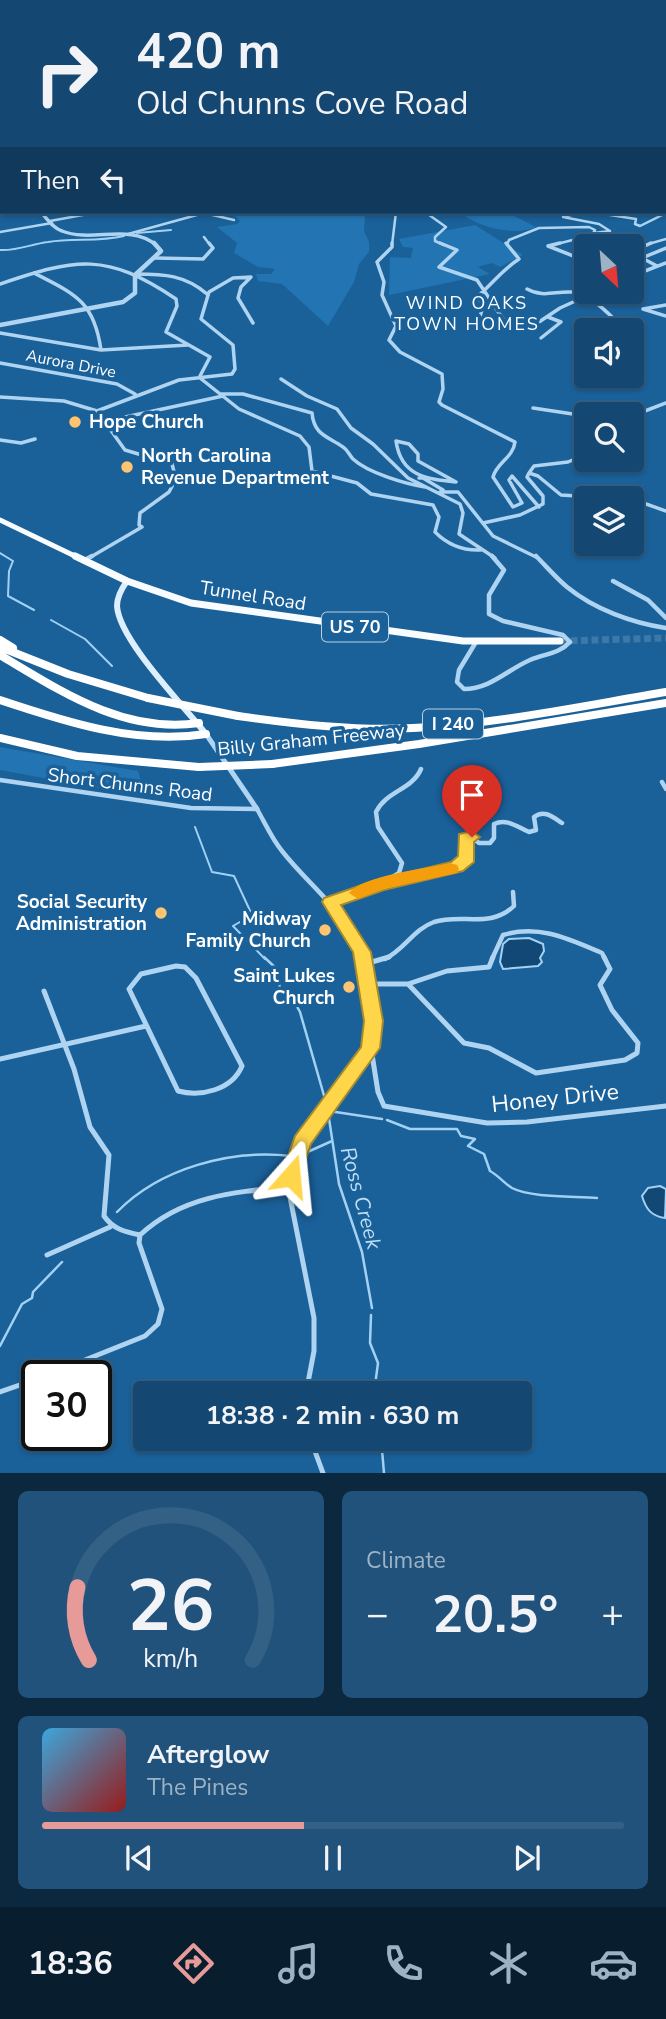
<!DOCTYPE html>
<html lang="en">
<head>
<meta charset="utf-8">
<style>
	body { margin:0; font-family:"Nunito Sans",sans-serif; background:#21527b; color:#f1f3f6; height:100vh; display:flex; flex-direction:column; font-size:26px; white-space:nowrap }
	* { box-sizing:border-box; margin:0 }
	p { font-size:23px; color:#9db2c4 }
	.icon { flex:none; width:38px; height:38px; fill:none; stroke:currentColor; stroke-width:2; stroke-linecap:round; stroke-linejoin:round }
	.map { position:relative; height:1473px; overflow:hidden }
	.details { display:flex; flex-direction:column; gap:18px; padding:18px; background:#0b283f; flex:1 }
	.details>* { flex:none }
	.top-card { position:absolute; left:0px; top:0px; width:667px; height:214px; box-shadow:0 2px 5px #0004,0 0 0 2px #336085; background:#144873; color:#f1f3f6; overflow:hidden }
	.needle { width:46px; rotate:154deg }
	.buttons { position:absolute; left:574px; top:234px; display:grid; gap:14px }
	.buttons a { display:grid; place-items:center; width:70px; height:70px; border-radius:7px; background:#144873; box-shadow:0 2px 5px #0004,0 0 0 2px #336085; font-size:35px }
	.speed { position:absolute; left:21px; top:1360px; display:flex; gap:14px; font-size:35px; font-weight:700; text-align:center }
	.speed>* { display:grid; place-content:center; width:91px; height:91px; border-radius:50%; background:#144873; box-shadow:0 2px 5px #0004,0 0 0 2px #336085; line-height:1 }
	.speed .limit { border:4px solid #111; border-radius:10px; background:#fff; color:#111 }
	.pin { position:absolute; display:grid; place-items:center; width:60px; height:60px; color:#fff; margin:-72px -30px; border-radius:50% 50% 50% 0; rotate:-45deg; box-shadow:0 0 7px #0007 }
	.pin .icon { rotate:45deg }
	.me { position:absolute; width:77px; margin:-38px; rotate:18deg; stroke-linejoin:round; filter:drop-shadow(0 0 5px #0008) }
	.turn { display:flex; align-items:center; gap:24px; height:147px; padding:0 21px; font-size:32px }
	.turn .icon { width:91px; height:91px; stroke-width:2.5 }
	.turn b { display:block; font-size:49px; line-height:60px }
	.then { display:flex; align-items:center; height:66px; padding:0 21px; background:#0003; gap:14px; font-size:26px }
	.big { font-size:52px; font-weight:700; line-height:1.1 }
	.details .tile { flex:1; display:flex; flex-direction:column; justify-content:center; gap:10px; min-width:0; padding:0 24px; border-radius:10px; background:#21527b }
	.details .dial { align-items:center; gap:0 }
	.dial svg { height:182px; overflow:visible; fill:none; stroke:#336085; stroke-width:7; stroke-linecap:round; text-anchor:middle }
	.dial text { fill:#f1f3f6; stroke:none }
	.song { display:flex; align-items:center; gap:21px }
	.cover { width:84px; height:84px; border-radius:10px; background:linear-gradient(135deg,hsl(200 70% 55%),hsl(0 70% 35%)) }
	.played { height:7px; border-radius:4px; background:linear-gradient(90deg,#e69b98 45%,#336085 45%) }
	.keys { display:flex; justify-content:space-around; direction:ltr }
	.heat { display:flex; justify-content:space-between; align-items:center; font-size:38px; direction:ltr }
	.details .tiles { flex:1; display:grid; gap:18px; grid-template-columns:1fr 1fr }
	.tile:last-child { grid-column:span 2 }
	.trip { position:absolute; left:133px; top:1381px; width:399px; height:70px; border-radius:7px; background:#144873; box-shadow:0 2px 5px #0004,0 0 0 2px #336085; font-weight:700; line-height:70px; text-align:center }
	.tab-bar { display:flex; height:112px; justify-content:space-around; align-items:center; background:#081d2e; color:#9db2c4 }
	.tab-bar .icon { width:49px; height:49px }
	.tab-bar .on { color:#e69b98 }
	.tab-bar b { font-size:32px; color:#f1f3f6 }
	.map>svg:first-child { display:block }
	.green { fill:#2374b2 }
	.water { fill:#114876; stroke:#a2d1f3; stroke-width:2 }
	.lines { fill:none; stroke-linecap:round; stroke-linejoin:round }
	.stream-far1 { stroke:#a2d1f3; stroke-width:2 }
	.stream { stroke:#a2d1f3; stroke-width:2.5 }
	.primary-tunnel { stroke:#3c78a8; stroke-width:7; stroke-dasharray:7 3.5; stroke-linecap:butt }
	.minor-far3 { stroke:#afd4f1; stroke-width:2.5 }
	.minor-far2 { stroke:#afd4f1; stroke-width:3.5 }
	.minor-far1 { stroke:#afd4f1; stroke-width:4.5 }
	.minor { stroke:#afd4f1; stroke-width:5 }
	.tertiary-far2 { stroke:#afd4f1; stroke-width:3.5 }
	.tertiary-far1 { stroke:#afd4f1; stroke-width:4.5 }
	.tertiary { stroke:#afd4f1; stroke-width:5 }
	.secondary-far1 { stroke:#ddeefc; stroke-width:3.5 }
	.secondary { stroke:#ddeefc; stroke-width:6 }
	.primary-far2 { stroke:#f9fcff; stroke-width:4.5 }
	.primary-far1 { stroke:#f9fcff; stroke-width:5 }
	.primary { stroke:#f9fcff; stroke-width:7 }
	.motorway { stroke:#fff; stroke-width:8 }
	.motorway-bridge { stroke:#fff; stroke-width:8 }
	.route { fill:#ffd54a; stroke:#a68a30; stroke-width:2 }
	.slow { fill:#f59e0b }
	.poi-dot { fill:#ffc46f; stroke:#1a6099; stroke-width:2.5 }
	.labels { text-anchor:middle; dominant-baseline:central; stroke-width:7; stroke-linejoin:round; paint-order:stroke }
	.far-street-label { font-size:16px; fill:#fff; stroke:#1a6099 }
	.far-neighbourhood-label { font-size:18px; letter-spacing:2px; fill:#fff; stroke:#1a6099 }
	.shield { fill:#1a6099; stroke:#bacfe0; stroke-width:2 }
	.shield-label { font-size:18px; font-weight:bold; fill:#fff }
	.poi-label { font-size:19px; font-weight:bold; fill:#fff; stroke:#1a6099; text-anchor:end }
	.street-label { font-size:19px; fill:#fff; stroke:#1a6099 }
	.water-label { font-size:21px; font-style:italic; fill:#bcdef7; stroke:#1a6099 }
	.near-street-label { font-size:23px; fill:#fff; stroke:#1a6099 }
</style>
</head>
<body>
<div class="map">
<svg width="666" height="1473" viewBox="0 0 666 1473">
	<rect width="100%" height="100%" fill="#1a6099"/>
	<!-- green -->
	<path class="green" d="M241,212H362L365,215L364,231L369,242V252L359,264L354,282L328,326L282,284L258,281L256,274H271L275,269L258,267L234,253L237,243L217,227L237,224L240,221L234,215Z
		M460,212H557L512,215L536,227C515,237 476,227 460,212Z
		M475,225L523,255L500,267L492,263L478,267L490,274L389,295L390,257L411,258L413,248L403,247L399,239Z
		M0,747L138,771L144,791L119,792L0,770Z"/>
	<!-- water -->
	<path class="water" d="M529,938L543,944L544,951L540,958L542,962L538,966L503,969L500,962L503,944L509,939Z
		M660,1186L666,1189L665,1218C651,1216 646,1209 642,1196L648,1188Z"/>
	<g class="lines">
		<!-- stream-far1 -->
		<path class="stream-far1" d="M192,0L194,2
			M137,233L171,230
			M0,250C18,251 31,244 48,242C74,238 98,242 124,236
			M0,553L13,561L9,571L8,596L34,610
			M51,620L85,639L112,666
			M195,827L212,872L234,876L252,915L233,926L265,959"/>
		<!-- stream -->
		<path class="stream" d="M264,957L278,970L280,991L295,1003L300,1012L327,1106
			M329,1111L382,1119
			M328,1112L339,1184L362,1252L372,1308
			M387,1120L410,1129H457L461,1136L475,1139L468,1146L484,1154L490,1171C499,1176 505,1184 512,1188C531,1198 575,1196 597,1198
			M303,1154L332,1141
			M117,1212C160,1168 231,1149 291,1156
			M371,1315L370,1343L378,1363L374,1393
			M0,1346L22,1304L32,1298L33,1292L62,1262
			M381,1438L384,1473"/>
		<!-- primary-tunnel -->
		<path class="primary-tunnel" d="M560,641L666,638"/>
		<!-- minor-far3 -->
		<path class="minor-far3" d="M40,0L42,2
			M67,0L75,2
			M186,0L189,2
			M230,0L233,2
			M31,2L36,0
			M425,212L446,227L435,237V241L444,245
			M582,212L563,217L599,224L610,231L594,233
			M591,212L636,219L635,224L640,226L666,213
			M50,221L99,212
			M0,232L52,223
			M128,234L204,213L234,220
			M204,237L210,245
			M392,245L396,212
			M507,245L509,240L539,228L589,227L595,230L592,235L553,245
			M645,245L666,239"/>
		<!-- minor-far2 -->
		<path class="minor-far2" d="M392,243V247L377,262L384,282L382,295L396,326L389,340L400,352L442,374L443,389L439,402L442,405L515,442C513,458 497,462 493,477L513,507L522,503L509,480L512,476L539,507
			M440,243L457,250L439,267L477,280L507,325L533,326L560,308L595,292
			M560,243L548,246L586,261
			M632,252L651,243
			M155,258L203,259L213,248L209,243
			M657,266L642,258L666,248
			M34,273C75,294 94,301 101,350
			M136,274C164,274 185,275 207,294
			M632,276L666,263
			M0,284C77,258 106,252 176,299L177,306L166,332L210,357L200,376
			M527,289C543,298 555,291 571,292C587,293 603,308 614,319L613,331
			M666,305L643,309L666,316
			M479,320L483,306L478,296C493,283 502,270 519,259L506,243
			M0,333L101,350L188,345
			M541,338L561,322L548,317
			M0,363L117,384L135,394
			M614,376L618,380
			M200,378L239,409L300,436L309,447L312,471L357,483L371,494L433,505L439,517L435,532C448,545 463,551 481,550
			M281,379L307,396L337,409L351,428L373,444L408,478L460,504L463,513L459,534L495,558
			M220,394H243L312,413C314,435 327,436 343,447C348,450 349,455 353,459C368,473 406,484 425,487
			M0,397L64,401L97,411L179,380L232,374L235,369L233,345L201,319L209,292L233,278L251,277L241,287L238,298L253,323
			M533,408L586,416
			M632,416L666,403
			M102,422L223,396
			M0,440L21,443L35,439
			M396,441L409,444L418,454V461L456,482C426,479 401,476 396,441Z
			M529,473L538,476L561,495L627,499
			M529,473L534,466L568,462L586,454
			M419,478H423
			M423,478L443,490
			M440,492H458L493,536L538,558
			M632,499L666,511
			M483,523L520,515L543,504V496L527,477L529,473
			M89,558L142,527L139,525L140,513L169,492L176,479L172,464L125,450L97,411"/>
		<!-- minor-far1 -->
		<path class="minor-far1" d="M536,556C546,566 555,577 567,587C594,609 632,623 666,628
			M83,561L92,556
			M613,581L648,600L666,618
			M476,642L459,670L457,682L464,689C490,689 507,670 530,660C544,654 559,654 570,642L563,635L503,621L489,614V595L504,570L492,556
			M0,780L191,808L257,809C265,823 272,839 282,851C311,888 349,913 363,959
			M662,782L666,789
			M383,883L399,873L402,863L378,827L376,812C386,791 412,790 421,769
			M331,902L380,885L457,867L465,862V838L470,836L479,843H490L494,838V824C507,818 517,827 529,832L536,830L534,817C544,809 553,817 562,823
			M385,959C404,950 414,929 434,922C462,913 490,929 514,906L513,892
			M492,959L503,935C539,924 569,939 602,953L605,959"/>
		<!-- minor -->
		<path class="minor" d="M493,957L489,967L447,971L408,984L464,1043L489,1048L536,1073L625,1060L637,1053L638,1043L612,1010L600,985L610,969L604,957
			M365,964L389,957
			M176,966L185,967L196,978L242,1066C232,1090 201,1097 178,1091L129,989L141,974Z
			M367,984H408
			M44,991L74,1069L90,1127L109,1155L104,1216C113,1229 125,1232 140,1235
			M371,1048L378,1092L384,1106L487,1123L527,1122L666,1106
			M0,1059L146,1026
			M47,1255L110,1227
			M45,1376L145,1336L158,1324L162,1309L139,1243L140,1235C182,1196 233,1192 288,1187
			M0,1392L37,1379
			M306,1393L314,1351V1318L288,1187L302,1142L371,1048L374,1021L363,957
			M310,1438L323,1473"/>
		<!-- tertiary-far2 -->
		<path class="tertiary-far2" d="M542,0L546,2
			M125,2L136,0
			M584,2L588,0
			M0,154L2,150
			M0,164L2,169
			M41,212C47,219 53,228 62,231C92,243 130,223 156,245"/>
		<!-- tertiary-far1 -->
		<path class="tertiary-far1" d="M0,325L123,302L135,293V275L161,251L154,243"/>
		<!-- tertiary -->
		<path class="tertiary" d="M206,734L257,809"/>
		<!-- secondary-far1 -->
		<path class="secondary-far1" d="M386,0L392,2"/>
		<!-- secondary -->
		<path class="secondary" d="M127,581C122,588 117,596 117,606C119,640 184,706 206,734"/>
		<!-- primary-far2 -->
		<path class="primary-far2" d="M604,0L622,2"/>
		<!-- primary-far1 -->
		<path class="primary-far1" d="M0,520L79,558"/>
		<!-- primary -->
		<path class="primary" d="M75,556L127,581L191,603L463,641H560"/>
		<!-- motorway -->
		<path class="motorway" d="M0,640L13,648
			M0,647L68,674L148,698
			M0,655C62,692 124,734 199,723
			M0,700C66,722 136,745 206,734
			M238,716C296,724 355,731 413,728C498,724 582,706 666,692
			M0,738L77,756L199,767
			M272,764L419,744L666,703"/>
		<!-- motorway-bridge -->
		<path class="motorway-bridge" d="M148,698L238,716
			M199,767L272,764"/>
	</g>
	<!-- route -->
	<path class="route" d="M472,831L480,837L474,842V862L463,871L384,890L341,905L371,952L383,1021L380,1048L311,1144L298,1182H284L281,1176L295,1136L361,1047L364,1021L353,952L322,902L324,898L373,881L451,862L458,856L459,834Z"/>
	<!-- slow -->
	<path class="slow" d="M450,863L457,865L459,869L457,873L384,889L358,899L349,893C362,876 428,868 450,863Z"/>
	<!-- markers -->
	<g class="poi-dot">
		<circle cx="75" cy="422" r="7"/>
		<circle cx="127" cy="467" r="7"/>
		<circle cx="161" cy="913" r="7"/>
		<circle cx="325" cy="930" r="7"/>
		<circle cx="349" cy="987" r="7"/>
	</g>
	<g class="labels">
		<!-- far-street labels -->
		<g class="far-street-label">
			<text transform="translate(71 364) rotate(11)">Aurora Drive</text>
		</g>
		<!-- far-neighbourhood labels -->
		<g class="far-neighbourhood-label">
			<text x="467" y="303">WIND OAKS<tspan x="467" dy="21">TOWN HOMES</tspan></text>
		</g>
		<!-- shield labels -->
		<g class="shield">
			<rect x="322" y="612.5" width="66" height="29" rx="5"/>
			<rect x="423" y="709.5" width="60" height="29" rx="5"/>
		</g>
		<g class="shield-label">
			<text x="355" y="627">US 70</text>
			<text x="453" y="724">I 240</text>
		</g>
		<!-- poi labels -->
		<g class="poi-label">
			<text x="89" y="422" text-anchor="start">Hope Church</text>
			<text x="141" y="456" text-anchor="start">North Carolina<tspan x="141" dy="22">Revenue Department</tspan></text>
			<text x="147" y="902">Social Security<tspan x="147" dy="22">Administration</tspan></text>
			<text x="311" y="919">Midway<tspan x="311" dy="22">Family Church</tspan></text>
			<text x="335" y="976">Saint Lukes<tspan x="335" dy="22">Church</tspan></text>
		</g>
		<!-- street labels -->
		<g class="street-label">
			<text transform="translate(253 596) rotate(9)">Tunnel Road</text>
			<text transform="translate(311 740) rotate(-6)">Billy Graham Freeway</text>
			<text transform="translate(130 785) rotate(7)">Short Chunns Road</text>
		</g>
		<!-- water labels -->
		<g class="water-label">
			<text transform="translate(361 1198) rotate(75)">Ross Creek</text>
		</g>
		<!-- near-street labels -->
		<g class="near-street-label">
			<text transform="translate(555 1098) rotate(-6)">Honey Drive</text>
		</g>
	</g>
</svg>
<div class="buttons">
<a><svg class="needle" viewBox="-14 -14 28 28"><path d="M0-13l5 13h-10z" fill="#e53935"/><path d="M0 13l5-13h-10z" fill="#9db2c4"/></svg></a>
<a><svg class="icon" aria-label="sound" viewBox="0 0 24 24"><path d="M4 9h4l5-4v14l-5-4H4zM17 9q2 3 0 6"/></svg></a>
<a><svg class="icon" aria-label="search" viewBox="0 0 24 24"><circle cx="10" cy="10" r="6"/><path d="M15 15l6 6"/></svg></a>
<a><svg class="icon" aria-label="layers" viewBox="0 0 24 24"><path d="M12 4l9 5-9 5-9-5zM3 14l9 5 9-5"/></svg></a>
</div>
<div class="speed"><div class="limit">30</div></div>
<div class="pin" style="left:472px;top:837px;background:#d93025"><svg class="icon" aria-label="arrive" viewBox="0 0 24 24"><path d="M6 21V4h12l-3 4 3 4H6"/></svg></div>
<svg class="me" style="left:291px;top:1176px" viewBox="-20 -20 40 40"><path d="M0-17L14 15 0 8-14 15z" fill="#ffd54a" stroke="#fff" stroke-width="4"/></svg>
<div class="trip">18:38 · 2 min · 630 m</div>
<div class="top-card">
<div class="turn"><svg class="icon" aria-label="right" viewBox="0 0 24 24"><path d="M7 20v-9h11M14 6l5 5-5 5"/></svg><div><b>420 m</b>Old Chunns Cove Road</div></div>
<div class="then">Then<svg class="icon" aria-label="left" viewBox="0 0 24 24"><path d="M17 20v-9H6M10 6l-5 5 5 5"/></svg></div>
</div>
</div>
<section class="details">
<div class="tiles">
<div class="tile dial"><svg viewBox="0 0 100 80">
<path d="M14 69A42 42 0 1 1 86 69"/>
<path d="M14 69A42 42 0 0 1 9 37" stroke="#e69b98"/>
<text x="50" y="56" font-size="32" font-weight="700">26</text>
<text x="50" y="72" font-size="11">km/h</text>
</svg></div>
<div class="tile"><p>Climate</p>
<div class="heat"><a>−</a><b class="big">20.5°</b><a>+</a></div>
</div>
<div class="tile">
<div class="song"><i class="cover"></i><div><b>Afterglow</b><p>The Pines</p></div></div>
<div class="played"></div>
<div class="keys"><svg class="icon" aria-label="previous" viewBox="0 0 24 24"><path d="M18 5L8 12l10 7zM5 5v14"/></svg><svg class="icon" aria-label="pause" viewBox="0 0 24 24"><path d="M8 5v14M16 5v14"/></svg><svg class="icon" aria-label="next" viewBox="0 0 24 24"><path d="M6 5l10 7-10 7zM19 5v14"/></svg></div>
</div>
</div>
</section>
<nav class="tab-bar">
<b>18:36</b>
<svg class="icon on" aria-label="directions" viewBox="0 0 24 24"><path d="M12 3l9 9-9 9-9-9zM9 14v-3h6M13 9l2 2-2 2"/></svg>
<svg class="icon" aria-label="music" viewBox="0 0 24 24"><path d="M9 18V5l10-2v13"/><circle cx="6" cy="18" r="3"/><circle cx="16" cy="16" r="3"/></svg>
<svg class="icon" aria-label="phone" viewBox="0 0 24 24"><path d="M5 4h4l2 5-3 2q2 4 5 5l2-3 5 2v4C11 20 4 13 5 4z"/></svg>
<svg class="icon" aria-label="climate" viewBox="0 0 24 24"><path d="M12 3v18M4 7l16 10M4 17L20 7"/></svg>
<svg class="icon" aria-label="car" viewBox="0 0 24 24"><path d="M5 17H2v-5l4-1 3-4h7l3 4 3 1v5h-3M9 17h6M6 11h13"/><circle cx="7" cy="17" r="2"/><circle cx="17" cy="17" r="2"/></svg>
</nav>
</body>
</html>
